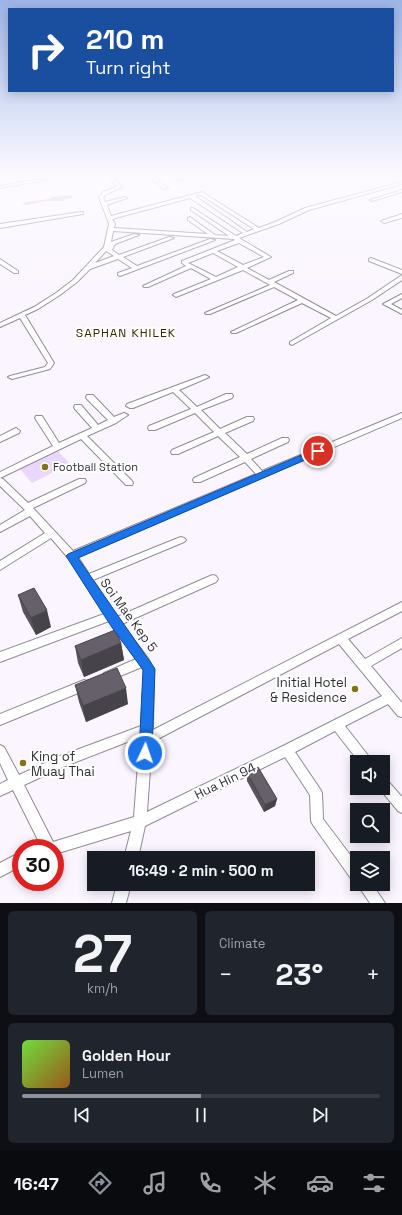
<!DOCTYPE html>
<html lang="en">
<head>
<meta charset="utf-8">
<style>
	body { margin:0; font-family:"Space Grotesk",sans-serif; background:#20242c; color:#f1f3f6; height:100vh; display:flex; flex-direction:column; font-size:15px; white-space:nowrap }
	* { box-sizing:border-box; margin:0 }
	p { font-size:13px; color:#9ea1a6 }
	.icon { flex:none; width:22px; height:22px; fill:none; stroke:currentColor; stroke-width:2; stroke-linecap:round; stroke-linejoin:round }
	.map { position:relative; height:903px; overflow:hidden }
	.side { display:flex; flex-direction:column; gap:8px; padding:8px; background:#0d0f14; flex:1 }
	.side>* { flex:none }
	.hud { position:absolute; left:8px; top:8px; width:386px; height:84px; border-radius:0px; box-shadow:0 2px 10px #0003; background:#1a4fa0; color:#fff; overflow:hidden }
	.buttons { position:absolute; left:350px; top:755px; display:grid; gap:8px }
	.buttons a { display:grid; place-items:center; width:40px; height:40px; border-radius:0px; background:#171b24; box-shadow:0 2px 10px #0003; font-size:20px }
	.speed { position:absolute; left:12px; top:839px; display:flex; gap:8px; font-size:20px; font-weight:700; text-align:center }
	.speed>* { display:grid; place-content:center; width:52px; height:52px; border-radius:50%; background:#171b24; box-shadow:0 2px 10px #0003; line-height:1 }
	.speed .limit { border:6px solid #d22; background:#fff; color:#111 }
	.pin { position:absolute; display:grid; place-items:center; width:34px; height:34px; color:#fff; margin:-17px; border:2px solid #fff; border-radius:50%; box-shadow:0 1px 4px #0007 }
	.me { position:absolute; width:44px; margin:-22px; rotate:3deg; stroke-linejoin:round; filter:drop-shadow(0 0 3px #0008) }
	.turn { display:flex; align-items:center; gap:14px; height:84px; padding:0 12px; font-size:18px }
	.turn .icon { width:52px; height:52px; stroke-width:2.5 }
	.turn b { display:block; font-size:28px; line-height:34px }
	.big { font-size:30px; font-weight:600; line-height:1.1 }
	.side .card { flex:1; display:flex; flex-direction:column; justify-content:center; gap:6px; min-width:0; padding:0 14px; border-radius:6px; background:#20242c }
	.side .dial { align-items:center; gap:0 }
	.dial b { font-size:52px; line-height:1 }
	.song { display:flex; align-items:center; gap:12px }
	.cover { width:48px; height:48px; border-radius:6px; background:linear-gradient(135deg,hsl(100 70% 55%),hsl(30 70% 35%)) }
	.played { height:4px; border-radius:2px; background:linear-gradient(90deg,#8c9099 50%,#363941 50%) }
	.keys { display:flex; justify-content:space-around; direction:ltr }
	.heat { display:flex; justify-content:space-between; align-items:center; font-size:22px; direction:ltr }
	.side .tiles { flex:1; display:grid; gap:8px; grid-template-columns:1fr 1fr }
	.card:last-child { grid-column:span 2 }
	.trip { position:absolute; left:87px; top:851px; width:228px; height:40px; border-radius:0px; background:#171b24; box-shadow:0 2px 10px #0003; font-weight:600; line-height:40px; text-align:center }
	.tabs { display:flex; height:64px; justify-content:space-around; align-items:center; background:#090b0e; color:#9ea1a6 }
	.tabs .icon { width:28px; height:28px }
	.tabs .selected { color:#8c9099 }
	.tabs b { font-size:18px; color:#f1f3f6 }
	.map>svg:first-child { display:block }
	.green { fill:#ead7fc }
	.water { fill:#cdb5e2 }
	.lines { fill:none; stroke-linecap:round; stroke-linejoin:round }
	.minor-casing { stroke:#918b97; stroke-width:2 }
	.minor { fill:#fff; fill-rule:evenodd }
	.wall { fill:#58535c }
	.shaded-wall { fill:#47434b }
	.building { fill:#66606b; stroke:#47434b }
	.route { fill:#1a73e8; stroke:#114b97 }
	.poi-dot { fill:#837314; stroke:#fff; stroke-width:1.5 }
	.labels { text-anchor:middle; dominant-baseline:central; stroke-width:4; stroke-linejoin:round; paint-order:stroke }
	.poi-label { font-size:11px; fill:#312f34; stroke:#fff; text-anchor:start }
	.neighbourhood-label { font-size:12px; letter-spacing:1px; fill:#342c01; stroke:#fff }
	.near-street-label { font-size:13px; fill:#312f34; stroke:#fff }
	.near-poi-label { font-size:13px; fill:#312f34; stroke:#fff; text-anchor:end }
</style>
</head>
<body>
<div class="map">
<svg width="402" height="903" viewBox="0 0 402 903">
	<rect width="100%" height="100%" fill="#faf5ff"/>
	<!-- green -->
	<path class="green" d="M58,451L70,464L32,483L20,469Z"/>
	<!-- water -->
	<path class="water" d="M70,195L73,196L72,198L65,199L62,201H45L27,205L22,204L26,202L49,199L52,197Z"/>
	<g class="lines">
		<!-- minor casing -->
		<g class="minor-casing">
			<path id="minor" d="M53,177H63L0,188V186Z
				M109,177H113L122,187L107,194L103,197L105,202L125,197L127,198L107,205L111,216L202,192L259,228L275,222L305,208L402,182V184L309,210L279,224L239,238L271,257L247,268L269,280L289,271H293V273L274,282L336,316L368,298L402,275V280L372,300L292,345L290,344V342L331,318L302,303L236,333H232L231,332L298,300L274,287L210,314H206L205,313L270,285L243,270L176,297L173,295L174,294L211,279L191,268L148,287H144L143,286L186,266L182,263V261L235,240L234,239L113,231L111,242L134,234L139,235L115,244L112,250L119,255L169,237L174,238L123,257L137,266L210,239L215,240L120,276L118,275V273L132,268L118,259L90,269L77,282L60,295L38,309L25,315L54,363L50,369L12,379L8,377L10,376L45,367L48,363L20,318L0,327V323L34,307L56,293L73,280L104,247L109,224L99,197L103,192L117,187ZM201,195L254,229L247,232L195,196ZM190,198L243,233L236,236L193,208H191V210L229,236L215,235L190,217L188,218V220L208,234L114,228L115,224L112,219ZM239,243L264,257L243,265L217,251ZM106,251L114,256L95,263ZM213,253L238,267L216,277L188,263Z
				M149,177H154L168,188L164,189Z
				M172,177H177L181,180L177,181Z
				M402,190V192L372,201L370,200Z
				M81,212H83V214L0,228V224Z
				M402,214V218L384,223L381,221Z
				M371,258L402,270V274L369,261V259Z
				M0,259L18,271V273H14L0,264Z
				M402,294V298L391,304L402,310V314L383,304Z
				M205,375L209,377L207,378L179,390L197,407L226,394H232L233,396L232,398L201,410L220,429L247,417H253L254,419L253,421L225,433L247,454L282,438H288L289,440L288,442L251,459L262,471L402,413V418L78,557L89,574L178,538L181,537L184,538L186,540L184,542L93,580L117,617L210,576L213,575L216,576L218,579L216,582L122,624L148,658L154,669L153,730L402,602V611L348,639L365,659L402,638V648L371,666L402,703V717L398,716L388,704L345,726L370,758L372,762H359L335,731L295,752L320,789L322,793L323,819L357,864V882L352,880L313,825L311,821L310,795L285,757L145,826L138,858H124L131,831L55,854V848H42L13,790L0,796V784L8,780L0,763V745L4,747L19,775L60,756L141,726L144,670L142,667L108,681L104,679L103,676L104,673L136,659L109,621L0,662V652L104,614L69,559L51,538L0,570V561L45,533L30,516L0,532V525L25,510L0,486V478L3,479L28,503L79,479H85L86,481L85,483L33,508L73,551L256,474L245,462L200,482H194L193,480L194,478L240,457L218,436L178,454H172L171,452L172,450L214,432L195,413L155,430H149L148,428L149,426L191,409L173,392L133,408H130L126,406L127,404ZM339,644L382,696L283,746L147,812L152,742ZM140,737L134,817L53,842L24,785L63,767Z
				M87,395H93L114,417L124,413L128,415L116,423L87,436L132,481L133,483L132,485H126L81,439L0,478V472L53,446L35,418L36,416H42L59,443L92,428L75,409L74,407L75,405H81L98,425L108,420L87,399L86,397Z
				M16,428L20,431L19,433L0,442V436Z
				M84,680L88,681L89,685L88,689L0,725V714Z
				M383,778L387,780L402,797V813L398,811L379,788H383Z
				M21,852V866L0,877V863Z
				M117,884H131L126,903H112Z
				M357,884H372L385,903H370Z"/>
		</g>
		<!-- minor -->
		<use href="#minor" class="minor"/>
	</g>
	<!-- wall -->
	<path class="wall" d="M18,595L51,627L36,635L23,612Z
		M121,643L124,660L84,677L78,663L75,646Z
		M75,685L128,704L86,722L79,702Z
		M247,773L277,799L275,806L264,812L247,781Z"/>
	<!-- shaded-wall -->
	<path class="shaded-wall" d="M47,610L51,627L36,635L31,618Z
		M121,643L124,660L84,677L81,660Z
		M126,688L128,704L86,722L83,706Z
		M277,799L275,806L264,812L265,805Z"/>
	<!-- building -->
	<path class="building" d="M34,588L47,610L31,618L18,595Z
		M115,630L121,643L81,660L75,646Z
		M117,668L126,688L83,706L75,685Z
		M258,767L277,799L265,805L247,773Z"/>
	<!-- sky -->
	<linearGradient id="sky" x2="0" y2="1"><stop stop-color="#9db4e6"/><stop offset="0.58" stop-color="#fdfaff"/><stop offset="1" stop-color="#fdfaff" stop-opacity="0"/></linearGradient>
	<rect width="402" height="303" fill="url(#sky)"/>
	<!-- route -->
	<path class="route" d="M318,448L321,449L322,451L321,453L78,558L155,669L152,753L150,758L145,760L141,758L139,753L143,670L111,626L68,559L66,556L68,554Z"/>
	<!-- markers -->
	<g class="poi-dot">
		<circle cx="45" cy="467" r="4"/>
		<circle cx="355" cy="689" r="4"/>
		<circle cx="23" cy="763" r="4"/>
	</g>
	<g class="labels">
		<!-- poi labels -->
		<g class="poi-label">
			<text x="53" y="467">Football Station</text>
		</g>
		<!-- neighbourhood labels -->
		<g class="neighbourhood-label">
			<text x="126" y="333">SAPHAN KHILEK</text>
		</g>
		<!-- near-street labels -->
		<g class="near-street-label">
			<text transform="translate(129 615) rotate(54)">Soi Mae Kep 5</text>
			<text transform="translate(225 781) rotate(-26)">Hua Hin 94</text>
		</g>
		<!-- near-poi labels -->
		<g class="near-poi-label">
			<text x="347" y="682">Initial Hotel<tspan x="347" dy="15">&amp; Residence</tspan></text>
			<text x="31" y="756" text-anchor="start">King of<tspan x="31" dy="15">Muay Thai</tspan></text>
		</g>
	</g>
</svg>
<div class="buttons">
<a><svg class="icon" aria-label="sound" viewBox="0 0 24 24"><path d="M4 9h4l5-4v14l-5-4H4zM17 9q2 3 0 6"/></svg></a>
<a><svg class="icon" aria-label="search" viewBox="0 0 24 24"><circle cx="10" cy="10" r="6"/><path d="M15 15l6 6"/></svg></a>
<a><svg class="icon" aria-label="layers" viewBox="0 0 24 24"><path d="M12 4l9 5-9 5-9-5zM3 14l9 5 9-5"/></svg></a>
</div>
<div class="speed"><div class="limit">30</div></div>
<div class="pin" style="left:318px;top:451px;background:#d93025"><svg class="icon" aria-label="arrive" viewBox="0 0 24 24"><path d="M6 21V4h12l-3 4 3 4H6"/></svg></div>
<svg class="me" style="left:145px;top:753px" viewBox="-20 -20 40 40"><circle r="17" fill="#1a73e8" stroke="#fff" stroke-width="3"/><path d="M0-11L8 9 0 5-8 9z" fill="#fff"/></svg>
<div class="trip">16:49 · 2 min · 500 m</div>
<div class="hud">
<div class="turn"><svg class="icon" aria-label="right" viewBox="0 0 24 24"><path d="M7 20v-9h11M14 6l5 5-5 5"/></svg><div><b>210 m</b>Turn right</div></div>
</div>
</div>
<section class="side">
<div class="tiles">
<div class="card dial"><b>27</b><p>km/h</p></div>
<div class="card"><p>Climate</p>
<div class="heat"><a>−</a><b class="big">23°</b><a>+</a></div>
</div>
<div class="card">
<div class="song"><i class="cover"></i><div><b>Golden Hour</b><p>Lumen</p></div></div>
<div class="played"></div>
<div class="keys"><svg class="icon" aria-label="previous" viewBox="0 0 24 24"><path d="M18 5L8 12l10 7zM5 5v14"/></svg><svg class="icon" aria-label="pause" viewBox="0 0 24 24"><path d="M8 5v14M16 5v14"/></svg><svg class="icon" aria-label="next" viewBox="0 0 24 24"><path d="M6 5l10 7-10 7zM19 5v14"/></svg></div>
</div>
</div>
</section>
<nav class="tabs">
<b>16:47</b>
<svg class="icon selected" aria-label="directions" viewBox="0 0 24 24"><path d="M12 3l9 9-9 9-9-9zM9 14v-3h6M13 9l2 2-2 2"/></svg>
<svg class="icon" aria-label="music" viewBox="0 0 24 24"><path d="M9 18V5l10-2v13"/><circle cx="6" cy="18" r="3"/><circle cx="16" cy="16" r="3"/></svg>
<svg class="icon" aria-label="phone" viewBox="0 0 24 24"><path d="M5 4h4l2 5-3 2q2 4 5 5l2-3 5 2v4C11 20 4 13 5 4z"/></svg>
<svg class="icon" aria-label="climate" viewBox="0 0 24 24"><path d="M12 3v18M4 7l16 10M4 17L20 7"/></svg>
<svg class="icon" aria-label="car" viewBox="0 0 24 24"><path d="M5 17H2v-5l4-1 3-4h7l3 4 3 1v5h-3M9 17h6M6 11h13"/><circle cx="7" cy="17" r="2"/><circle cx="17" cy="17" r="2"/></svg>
<svg class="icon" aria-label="filters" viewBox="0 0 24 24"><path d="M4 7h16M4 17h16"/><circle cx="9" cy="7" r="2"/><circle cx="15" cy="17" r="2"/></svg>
</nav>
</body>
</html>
